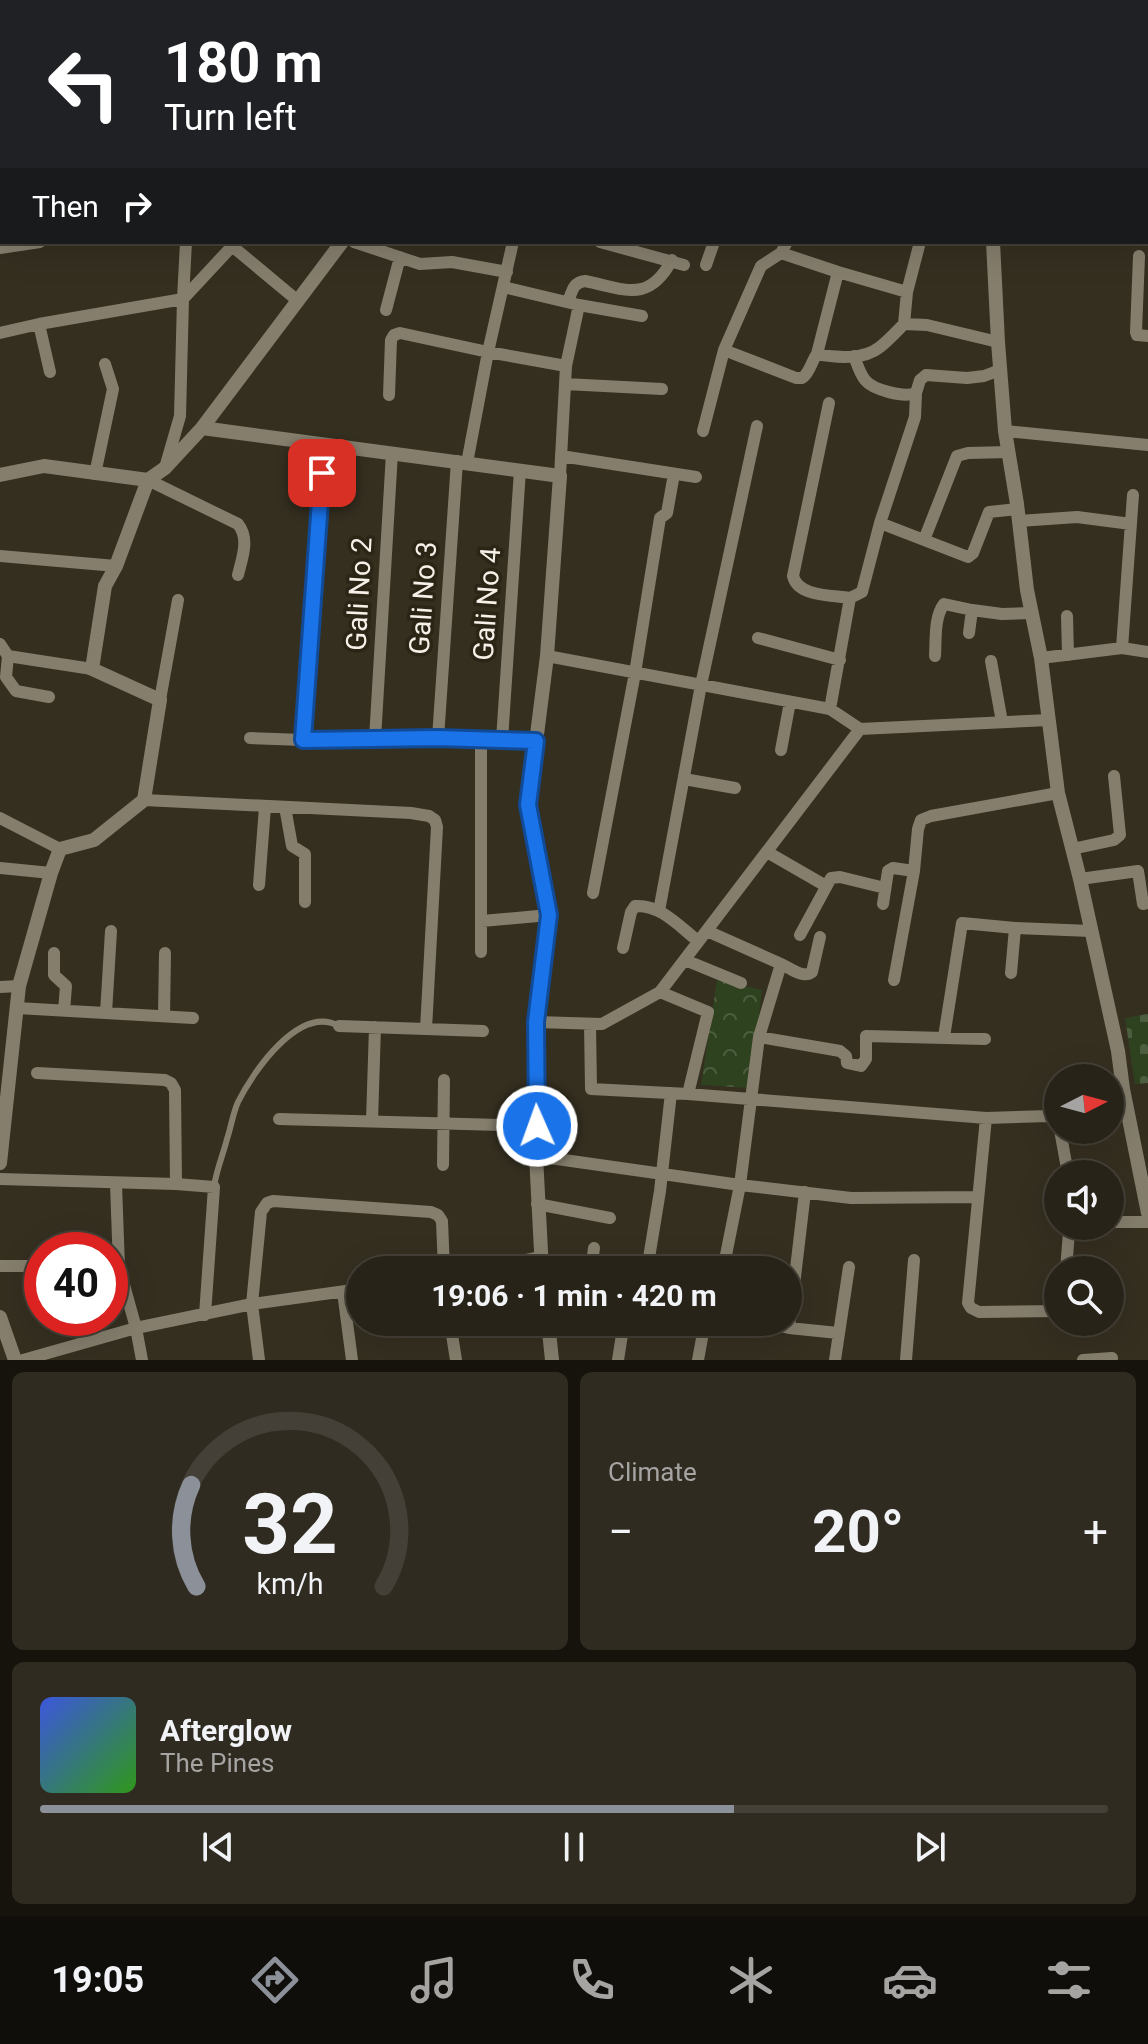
<!DOCTYPE html>
<html lang="en">
<head>
<meta charset="utf-8">
<style>
	body { margin:0; font-family:Roboto,sans-serif; background:#302b21; color:#f1f3f6; height:100vh; display:flex; flex-direction:column; font-size:30px; white-space:nowrap }
	* { box-sizing:border-box; margin:0 }
	p { font-size:26px; color:#a5a4a2 }
	.icon { flex:none; width:44px; height:44px; fill:none; stroke:currentColor; stroke-width:2; stroke-linecap:round; stroke-linejoin:round }
	.map { position:relative; height:1360px; overflow:hidden }
	.sheet { display:flex; flex-direction:column; gap:12px; padding:12px; background:#16130d; flex:1 }
	.sheet>* { flex:none }
	.top-card { position:absolute; left:0px; top:0px; width:1148px; height:244px; box-shadow:0 8px 32px #0002,0 0 0 2px #444037; background:#202124; color:#fff; overflow:hidden }
	.needle { width:52px; rotate:84deg }
	.buttons { position:absolute; left:1044px; top:1064px; display:grid; gap:16px }
	.buttons a { display:grid; place-items:center; width:80px; height:80px; border-radius:50%; background:#282318; box-shadow:0 8px 32px #0002,0 0 0 2px #444037; font-size:40px }
	.speed { position:absolute; left:24px; top:1232px; display:flex; gap:16px; font-size:40px; font-weight:700; text-align:center }
	.speed>* { display:grid; place-content:center; width:104px; height:104px; border-radius:50%; background:#282318; box-shadow:0 8px 32px #0002,0 0 0 2px #444037; line-height:1 }
	.speed .limit { border:12px solid #d22; background:#fff; color:#111 }
	.pin { position:absolute; display:grid; place-items:center; width:68px; height:68px; color:#fff; margin:-34px; border-radius:16px; box-shadow:0 4px 12px #0006 }
	.me { position:absolute; width:88px; margin:-44px; rotate:358deg; stroke-linejoin:round; filter:drop-shadow(0 0 6px #0008) }
	.turn { display:flex; align-items:center; gap:28px; height:168px; padding:0 32px; font-size:36px }
	.turn .icon { width:104px; height:104px; stroke-width:2.5 }
	.turn b { display:block; font-size:56px; line-height:68px }
	.then { display:flex; align-items:center; height:76px; padding:0 32px; background:#0003; gap:16px; font-size:30px }
	.big { font-size:60px; font-weight:700; line-height:1.1 }
	.sheet .widget { flex:1; display:flex; flex-direction:column; justify-content:center; gap:12px; min-width:0; padding:0 28px; border-radius:12px; background:#302b21 }
	.sheet .dial { align-items:center; gap:0 }
	.dial svg { height:208px; overflow:visible; fill:none; stroke:#444037; stroke-width:7; stroke-linecap:round; text-anchor:middle }
	.dial text { fill:#f1f3f6; stroke:none }
	.song { display:flex; align-items:center; gap:24px }
	.cover { width:96px; height:96px; border-radius:12px; background:linear-gradient(135deg,hsl(230 70% 55%),hsl(110 70% 35%)) }
	.played { height:8px; border-radius:4px; background:linear-gradient(90deg,#8c9099 65%,#444037 65%) }
	.keys { display:flex; justify-content:space-around; direction:ltr }
	.heat { display:flex; justify-content:space-between; align-items:center; font-size:44px; direction:ltr }
	.sheet .tiles { flex:1; display:grid; gap:12px; grid-template-columns:1fr 1fr }
	.widget:last-child { grid-column:span 2 }
	.trip { position:absolute; left:346px; top:1256px; width:456px; height:80px; border-radius:40px; background:#282318; box-shadow:0 8px 32px #0002,0 0 0 2px #444037; font-weight:700; line-height:80px; text-align:center }
	.tab-bar { display:flex; height:128px; justify-content:space-around; align-items:center; background:#100e0a; color:#a5a4a2 }
	.tab-bar .icon { width:56px; height:56px }
	.tab-bar .on { color:#8c9099 }
	.tab-bar b { font-size:36px; color:#f1f3f6 }
	.map>svg:first-child { display:block }
	.cemetery { fill:url(#cemetery-stones) }
	.park { fill:url(#park-crowns) }
	.lines { fill:none; stroke-linecap:round; stroke-linejoin:round }
	.service { stroke:#857e6d; stroke-width:6 }
	.minor { stroke:#857e6d; stroke-width:12 }
	.tertiary { stroke:#857e6d; stroke-width:14 }
	.route-casing { stroke:#114b97; stroke-width:20 }
	.route { stroke:#1a73e8; stroke-width:14 }
	.labels { text-anchor:middle; dominant-baseline:central; stroke-width:7; stroke-linejoin:round; paint-order:stroke }
	.street-label { font-size:28px; fill:#f5f1e8; stroke:#2b2516 }
</style>
</head>
<body>
<div class="map">
<svg width="1148" height="1360" viewBox="0 0 1148 1360">
	<defs>
		<pattern id="cemetery-stones" width="16" height="16" patternUnits="userSpaceOnUse" patternTransform="scale(2)"><rect width="16" height="16" fill="#2e421f"/><path d="M2 7V4a2 2 0 0 1 4 0v3zM10 15v-3a2 2 0 0 1 4 0v3z" fill="#4d5e40"/></pattern>
		<pattern id="park-crowns" width="20" height="18" patternUnits="userSpaceOnUse" patternTransform="scale(2)"><rect width="20" height="18" fill="#2e421f"/><path d="M2 6a3 3 0 1 1 6 0M12 15a3 3 0 1 1 6 0" fill="none" stroke="#4d5e40"/></pattern>
	</defs>
	<rect width="100%" height="100%" fill="#352f20"/>
	<!-- cemetery -->
	<path class="cemetery" d="M1148,1014V1083L1135,1084L1125,1018Z"/>
	<!-- park -->
	<path class="park" d="M717,980L762,990L750,1088L701,1085Z"/>
	<g class="lines">
		<!-- service -->
		<path class="service" d="M214,1187C216,1171 223,1155 227,1139C231,1127 233,1113 238,1102C253,1072 299,1004 339,1026"/>
		<!-- minor -->
		<path class="minor" d="M164,0V2
			M330,0L331,2
			M515,0L521,2
			M454,2L458,0
			M675,2H676
			M758,2V0
			M1146,57H1148
			M0,62H2
			M1146,139H1148
			M1146,224L1148,225
			M354,242L420,264L452,262L507,272
			M600,242L684,265
			M920,242L907,292L904,324L927,325L998,342
			M232,246L298,301
			M0,248L40,242
			M781,253L838,272L907,292
			M1139,256L1136,332L1137,335L1148,336
			M706,265L714,242
			M503,287L579,305L642,316
			M568,302C572,292 573,282 585,281C625,289 648,304 672,260
			M386,310L400,257
			M39,324L50,372
			M0,333L39,324L183,299L236,242
			M724,350L796,378H802C810,373 811,362 817,354C836,358 864,360 880,347C889,340 896,332 904,324
			M817,354L838,272
			M854,356C857,364 860,374 865,380C873,390 904,398 916,393L920,380L926,375L967,378L984,376L1000,370
			M565,384L662,389
			M389,395L391,340L394,335L400,333L488,352L566,366
			M829,403L793,576C798,597 832,595 850,598
			M703,431L724,350L761,266L781,253L787,242
			M1005,431L1148,445
			M561,456L696,477
			M467,463L488,352L513,242
			M165,468L180,416L183,299L186,242
			M95,474L113,389L105,364
			M560,476L566,366L579,305
			M148,480L238,524C250,539 242,558 238,575
			M1019,521L1077,517L1131,524
			M880,523L968,557L973,553L989,512L1018,509
			M924,540L957,456L968,453L1009,452
			M0,556L116,566
			M1067,616L1068,655
			M969,633L972,610
			M758,638L840,660
			M0,644L8,656L6,677L16,691L49,697
			M1122,648L1133,495
			M8,656L92,669
			M547,656L830,709L860,729
			M935,656C936,640 934,617 944,604L972,610L1002,614L1032,613
			M1041,658L1122,648L1148,652
			M991,661L1002,722
			M160,700L178,600
			M830,709L850,598L862,592L880,523L915,417L916,393
			M250,738L303,740L438,738L536,741
			M438,738L457,461
			M375,739L392,453
			M303,740L324,444
			M481,740V952
			M502,740L520,470
			M781,750L790,702
			M684,779L735,788
			M144,800L411,813L429,816L435,820L437,827L426,1029
			M285,807L292,846L305,854V902
			M0,818L60,849
			M1072,849L1114,840L1120,835L1114,776
			M767,852L826,886
			M0,868L51,873
			M1080,879L1138,871L1143,904L1148,903
			M259,885L265,807
			M593,893L635,673L660,518L667,513L674,474
			M883,904L888,871L893,868L914,871
			M659,911L701,685L757,426
			M482,921L549,915
			M707,931L781,964L759,1037L740,1185L723,1270
			M800,935L831,878L840,877L885,888
			M623,948L631,912L635,906C660,904 680,927 698,941
			M54,953V975L66,986L64,1011
			M685,960L741,983
			M781,964C790,968 803,979 812,972L820,937
			M1011,973L1015,928
			M894,980L914,871L918,829L921,820L931,816L1058,793
			M0,987L19,986
			M660,992L708,1012L688,1094
			M17,1008L193,1018
			M106,1013L111,931
			M164,1016L165,953
			M536,1022L602,1024L660,992L860,729L1049,720
			M590,1024L591,1089L688,1094L986,1118L1049,1116L1056,1118L1058,1121
			M339,1026L483,1031
			M759,1037L840,1051L846,1056L847,1063L861,1066L866,1059V1036L985,1039
			M944,1037L962,923L1015,928L1091,931
			M37,1073L165,1080L171,1083L175,1090L176,1184
			M986,1118L968,1303L971,1308L979,1312L1058,1311
			M279,1119L537,1126
			M372,1121L375,1027
			M1060,1130L1068,1174
			M536,1156L740,1185L851,1198L978,1197
			M443,1165L444,1080
			M0,1179L176,1184L214,1187L205,1315
			M116,1184L119,1267L136,1328L142,1360
			M537,1204L610,1218
			M1110,1222H1148
			M0,1266H42
			M477,1270L541,1257
			M591,1270L594,1248
			M647,1270L660,1191L671,1093
			M1066,1270L1069,1232L1072,1226
			M343,1292L352,1360
			M1110,1312H1111
			M450,1322L456,1360
			M764,1322L789,1328L838,1333
			M789,1328L805,1192
			M23,1360L136,1328L252,1304L360,1289
			M259,1360L252,1304L261,1212L267,1203L273,1201L431,1212L438,1215L442,1221L444,1270
			M618,1360L624,1322
			M698,1360L705,1322
			M835,1360L849,1267
			M906,1360L914,1260
			M1083,1360L1112,1358"/>
		<!-- tertiary -->
		<path class="tertiary" d="M975,0L976,2
			M499,2L500,0
			M993,242L998,342L1005,431L1017,504L1027,590L1041,658L1058,793L1080,879L1118,1051L1123,1089L1148,1213
			M202,428L560,476L547,656L528,805L549,915L536,1022V1156L542,1270
			M0,475L44,466L148,480L165,468L202,428L342,242
			M0,1163L19,986L51,873L60,849L94,840L144,800L160,700L92,669L105,586L116,566L148,480
			M0,1317L15,1360
			M548,1322L552,1360"/>
	</g>
	<g class="lines">
		<!-- route casing -->
		<g class="route-casing">
			<path id="route" d="M322,473L303,740L438,738L536,741L528,805L549,915L536,1022L537,1126"/>
		</g>
		<!-- route -->
		<use href="#route" class="route"/>
	</g>
	<g class="labels">
		<!-- street labels -->
		<g class="street-label">
			<text transform="translate(359 594) rotate(-87)">Gali No 2</text>
			<text transform="translate(423 598) rotate(-86)">Gali No 3</text>
			<text transform="translate(487 604) rotate(-86)">Gali No 4</text>
		</g>
	</g>
</svg>
<div class="buttons">
<a><svg class="needle" viewBox="-14 -14 28 28"><path d="M0-13l5 13h-10z" fill="#e53935"/><path d="M0 13l5-13h-10z" fill="#a5a4a2"/></svg></a>
<a><svg class="icon" aria-label="sound" viewBox="0 0 24 24"><path d="M4 9h4l5-4v14l-5-4H4zM17 9q2 3 0 6"/></svg></a>
<a><svg class="icon" aria-label="search" viewBox="0 0 24 24"><circle cx="10" cy="10" r="6"/><path d="M15 15l6 6"/></svg></a>
</div>
<div class="speed"><div class="limit">40</div></div>
<div class="pin" style="left:322px;top:473px;background:#d93025"><svg class="icon" aria-label="arrive" viewBox="0 0 24 24"><path d="M6 21V4h12l-3 4 3 4H6"/></svg></div>
<svg class="me" style="left:537px;top:1126px" viewBox="-20 -20 40 40"><circle r="17" fill="#1a73e8" stroke="#fff" stroke-width="3"/><path d="M0-11L8 9 0 5-8 9z" fill="#fff"/></svg>
<div class="trip">19:06 · 1 min · 420 m</div>
<div class="top-card">
<div class="turn"><svg class="icon" aria-label="left" viewBox="0 0 24 24"><path d="M17 20v-9H6M10 6l-5 5 5 5"/></svg><div><b>180 m</b>Turn left</div></div>
<div class="then">Then<svg class="icon" aria-label="right" viewBox="0 0 24 24"><path d="M7 20v-9h11M14 6l5 5-5 5"/></svg></div>
</div>
</div>
<section class="sheet">
<div class="tiles">
<div class="widget dial"><svg viewBox="0 0 100 80">
<path d="M14 69A42 42 0 1 1 86 69"/>
<path d="M14 69A42 42 0 0 1 12 30" stroke="#8c9099"/>
<text x="50" y="56" font-size="32" font-weight="700">32</text>
<text x="50" y="72" font-size="11">km/h</text>
</svg></div>
<div class="widget"><p>Climate</p>
<div class="heat"><a>−</a><b class="big">20°</b><a>+</a></div>
</div>
<div class="widget">
<div class="song"><i class="cover"></i><div><b>Afterglow</b><p>The Pines</p></div></div>
<div class="played"></div>
<div class="keys"><svg class="icon" aria-label="previous" viewBox="0 0 24 24"><path d="M18 5L8 12l10 7zM5 5v14"/></svg><svg class="icon" aria-label="pause" viewBox="0 0 24 24"><path d="M8 5v14M16 5v14"/></svg><svg class="icon" aria-label="next" viewBox="0 0 24 24"><path d="M6 5l10 7-10 7zM19 5v14"/></svg></div>
</div>
</div>
</section>
<nav class="tab-bar">
<b>19:05</b>
<svg class="icon on" aria-label="directions" viewBox="0 0 24 24"><path d="M12 3l9 9-9 9-9-9zM9 14v-3h6M13 9l2 2-2 2"/></svg>
<svg class="icon" aria-label="music" viewBox="0 0 24 24"><path d="M9 18V5l10-2v13"/><circle cx="6" cy="18" r="3"/><circle cx="16" cy="16" r="3"/></svg>
<svg class="icon" aria-label="phone" viewBox="0 0 24 24"><path d="M5 4h4l2 5-3 2q2 4 5 5l2-3 5 2v4C11 20 4 13 5 4z"/></svg>
<svg class="icon" aria-label="climate" viewBox="0 0 24 24"><path d="M12 3v18M4 7l16 10M4 17L20 7"/></svg>
<svg class="icon" aria-label="car" viewBox="0 0 24 24"><path d="M5 17H2v-5l4-1 3-4h7l3 4 3 1v5h-3M9 17h6M6 11h13"/><circle cx="7" cy="17" r="2"/><circle cx="17" cy="17" r="2"/></svg>
<svg class="icon" aria-label="filters" viewBox="0 0 24 24"><path d="M4 7h16M4 17h16"/><circle cx="9" cy="7" r="2"/><circle cx="15" cy="17" r="2"/></svg>
</nav>
</body>
</html>
